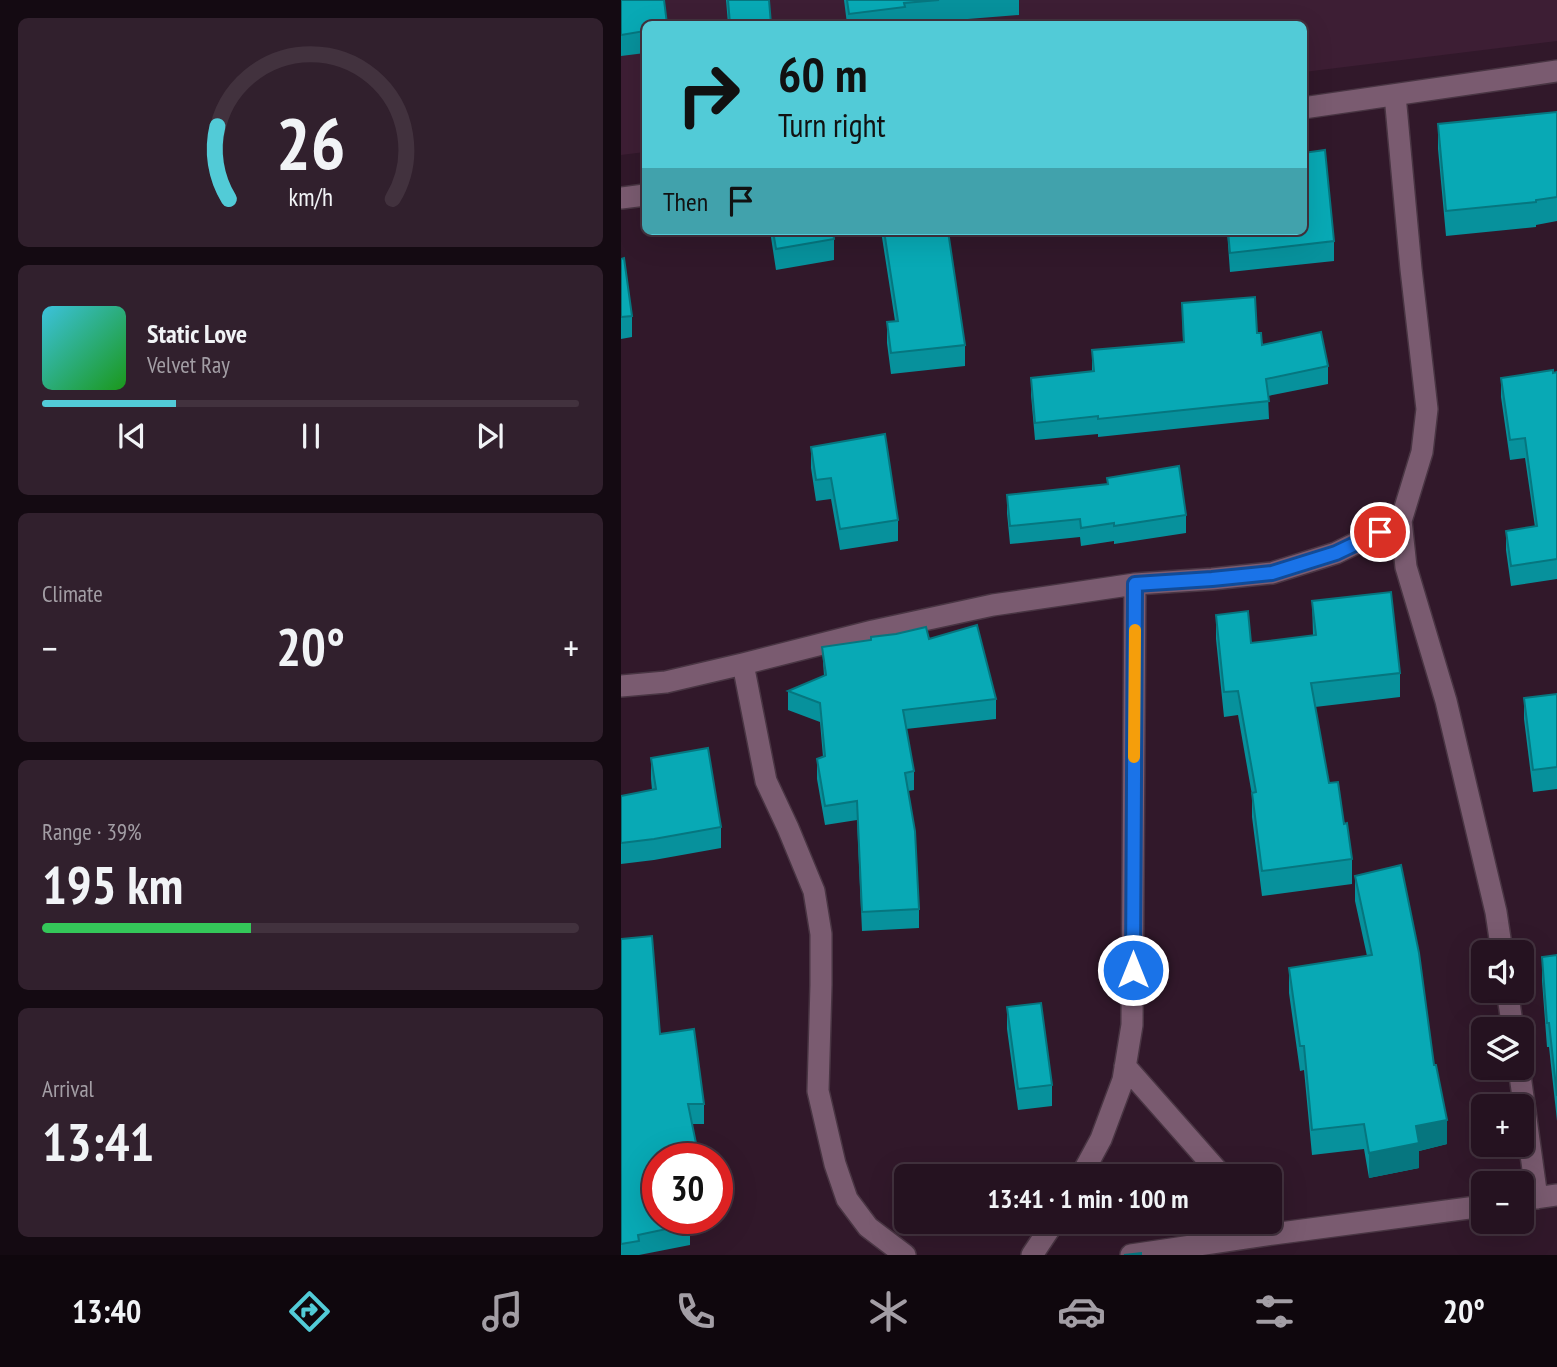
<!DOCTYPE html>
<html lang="en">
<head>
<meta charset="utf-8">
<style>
	body { margin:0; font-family:"PT Sans Narrow",sans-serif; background:#31202d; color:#f1f3f6; height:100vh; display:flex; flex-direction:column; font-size:26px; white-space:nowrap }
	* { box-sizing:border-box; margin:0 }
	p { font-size:23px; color:#a39ea5 }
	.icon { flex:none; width:38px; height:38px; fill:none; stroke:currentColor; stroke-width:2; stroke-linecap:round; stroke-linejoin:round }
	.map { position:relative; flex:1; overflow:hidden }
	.panel { display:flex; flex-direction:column; gap:18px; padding:18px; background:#140a12; width:621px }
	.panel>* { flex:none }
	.hud { position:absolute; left:21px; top:21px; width:665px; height:214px; border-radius:10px; box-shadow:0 7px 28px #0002,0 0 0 2px #42323e; background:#52cbd7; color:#111; overflow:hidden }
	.buttons { position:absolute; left:850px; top:940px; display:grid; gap:14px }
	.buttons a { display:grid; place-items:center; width:63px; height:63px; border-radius:10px; background:#251220; box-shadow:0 7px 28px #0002,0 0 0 2px #42323e; font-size:35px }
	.speed { position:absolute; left:21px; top:1143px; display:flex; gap:14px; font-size:35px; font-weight:700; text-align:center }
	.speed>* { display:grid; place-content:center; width:91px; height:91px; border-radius:50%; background:#251220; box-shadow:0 7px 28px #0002,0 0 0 2px #42323e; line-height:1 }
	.speed .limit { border:10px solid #d22; background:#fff; color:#111 }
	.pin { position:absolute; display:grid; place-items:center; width:60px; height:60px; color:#fff; margin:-30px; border:4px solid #fff; border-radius:50%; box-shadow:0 2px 7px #0007 }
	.me { position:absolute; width:77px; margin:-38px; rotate:0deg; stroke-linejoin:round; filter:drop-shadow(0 0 5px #0008) }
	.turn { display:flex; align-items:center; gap:24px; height:147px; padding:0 21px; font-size:32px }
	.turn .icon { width:91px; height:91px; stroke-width:2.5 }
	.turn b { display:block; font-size:49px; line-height:60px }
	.then { display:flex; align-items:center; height:66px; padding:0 21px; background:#0003; gap:14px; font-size:26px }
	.big { font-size:52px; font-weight:700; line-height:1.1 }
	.panel .card { flex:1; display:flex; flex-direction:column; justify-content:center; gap:10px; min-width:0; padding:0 24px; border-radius:10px; background:#31202d }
	.panel .dial { align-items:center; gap:0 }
	.dial svg { height:182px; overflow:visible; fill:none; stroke:#42323e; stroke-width:7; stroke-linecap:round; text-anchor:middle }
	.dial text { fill:#f1f3f6; stroke:none }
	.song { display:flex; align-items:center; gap:21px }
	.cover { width:84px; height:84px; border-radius:10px; background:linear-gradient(135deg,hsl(190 70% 55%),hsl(120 70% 35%)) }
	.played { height:7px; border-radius:4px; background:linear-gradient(90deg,#52cbd7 25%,#42323e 25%) }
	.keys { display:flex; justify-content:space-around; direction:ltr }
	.heat { display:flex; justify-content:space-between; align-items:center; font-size:38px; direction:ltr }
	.charge { height:10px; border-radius:5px; background:linear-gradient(90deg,#34c759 39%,#42323e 0) }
	.trip { position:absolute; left:273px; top:1164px; width:388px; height:70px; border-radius:10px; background:#251220; box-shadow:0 7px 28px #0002,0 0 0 2px #42323e; font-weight:700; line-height:70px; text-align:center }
	.tabs { display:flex; height:112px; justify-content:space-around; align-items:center; background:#0f070d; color:#a39ea5 }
	.tabs .icon { width:49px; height:49px }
	.tabs .current { color:#52cbd7 }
	.tabs b { font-size:32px; color:#f1f3f6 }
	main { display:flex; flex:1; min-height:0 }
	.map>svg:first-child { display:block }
	.built { fill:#3d1e34 }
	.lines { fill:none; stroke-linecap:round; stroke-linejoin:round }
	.minor-casing { stroke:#493543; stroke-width:24 }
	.minor { stroke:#7a5b70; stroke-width:21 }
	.wall { fill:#07919c }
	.shaded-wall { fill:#06767f }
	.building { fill:#08a9b5; stroke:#06767f; stroke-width:2 }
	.route-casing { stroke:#114b97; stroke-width:18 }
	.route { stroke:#1a73e8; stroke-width:12 }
	.slow { stroke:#f59e0b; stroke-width:12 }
</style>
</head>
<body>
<main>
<section class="panel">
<div class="card dial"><svg viewBox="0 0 100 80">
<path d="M14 69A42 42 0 1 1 86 69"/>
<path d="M14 69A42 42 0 0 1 9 37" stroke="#52cbd7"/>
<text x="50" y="56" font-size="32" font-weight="700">26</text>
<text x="50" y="72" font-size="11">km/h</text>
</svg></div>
<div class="card">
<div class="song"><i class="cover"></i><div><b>Static Love</b><p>Velvet Ray</p></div></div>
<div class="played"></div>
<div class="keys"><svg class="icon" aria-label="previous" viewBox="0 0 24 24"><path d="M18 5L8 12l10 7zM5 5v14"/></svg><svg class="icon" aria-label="pause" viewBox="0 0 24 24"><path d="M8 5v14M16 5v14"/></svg><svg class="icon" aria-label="next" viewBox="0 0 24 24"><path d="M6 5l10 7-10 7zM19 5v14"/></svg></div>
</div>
<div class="card"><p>Climate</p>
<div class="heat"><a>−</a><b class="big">20°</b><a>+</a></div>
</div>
<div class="card"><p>Range · 39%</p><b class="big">195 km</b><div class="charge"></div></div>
<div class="card"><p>Arrival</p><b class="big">13:41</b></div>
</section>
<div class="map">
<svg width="936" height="1255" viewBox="0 0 936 1255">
	<rect width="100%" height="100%" fill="#31182a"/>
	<!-- built -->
	<path class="built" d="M0,0H936V41L683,72L682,24H24V152L0,155Z"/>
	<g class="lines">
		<!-- minor casing -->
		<g class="minor-casing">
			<path id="minor" d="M774,95L790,269L806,409L801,452L780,521L785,567L825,701L875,912L881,952
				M682,108L936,71
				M0,198L24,195
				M122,664L145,781L167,828L193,891L200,934V985L197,1091L214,1164L226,1199L247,1227L284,1255
				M0,686L45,682L122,664L252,631L372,605L514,584L591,579L651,573L715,553L780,521
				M886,990L892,1029
				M504,1066L601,1176
				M898,1068L916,1198
				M460,1176L480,1139L502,1080L511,1025L514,584
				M901,1200L936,1195
				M411,1255L433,1222
				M510,1255L652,1234L863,1206"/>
		</g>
		<!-- minor -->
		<use href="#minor" class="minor"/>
	</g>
	<!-- wall -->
	<path class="wall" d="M0,0L24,24V53L0,56Z
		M105,0H148L150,24H107Z
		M223,0H398V15L284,24H226Z
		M936,112V221L915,225V227L825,236L817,149V124Z
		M149,231H212L213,239V260L155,270Z
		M260,231H327L344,345V366L270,374L266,343V322L274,321Z
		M606,231H682L713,241V261L609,272Z
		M0,259L11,316V337L0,339Z
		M561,303L636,333L641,345L707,366V384L647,396L648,419L477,437V434L414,440L410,395V378L471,372V350L562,342Z
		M936,372V579L890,586L885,550V531L914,527L904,458L889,460L880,397V378Z
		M190,447L277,520V541L219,550L210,499L195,501L190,468Z
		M486,478L565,515V533L493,544V541L460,546L459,537L389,544L386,513V495L486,485Z
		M691,601L779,673V697L694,707L708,783L723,824L731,859V884L641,896L631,817V795L617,715L603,717L595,639V615L630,643L692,636Z
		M308,639L375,699V719L285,729L293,771V790L287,791L298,909V928L241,931L236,820L204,825L196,779V759L202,757L199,722L167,710V691L203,676L201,647Z
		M936,694V789L912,792L903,719V698Z
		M30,758L100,827V848L33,860L0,864V796L31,790L30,779Z
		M734,876L813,1065L826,1144L798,1151V1168L748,1178L743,1149L691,1155L683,1070L679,1071L668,993V968L746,956L734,901Z
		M0,939L39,1034L83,1104V1124H71L37,1218H86V1227L69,1230V1245L18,1255H0Z
		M936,955V1121L928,1047H926L921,981V957Z
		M386,1007L431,1085V1106L397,1110L386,1029Z"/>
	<!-- shaded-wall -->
	<path class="shaded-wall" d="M826,1120V1144L798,1151V1168L748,1178V1153L795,1126Z"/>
	<!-- building -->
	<path class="building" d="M0,0H43L46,24H24V31L0,35Z
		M107,0H148L150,24H109Z
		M226,0H318L283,3L284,7L228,14Z
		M936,112V197L915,200V202L825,211L817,124Z
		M704,150L713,241L609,253L607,231H682V153Z
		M152,231H212L213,239L155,249Z
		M263,231H327L344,345L270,353L266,322L277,321Z
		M3,258L11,316L0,317V259Z
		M634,297L636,333H640L641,345L700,332L707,366L645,379L648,401L477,419V416L414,423L410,378L473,371L471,350L563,342L561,303Z
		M932,370V373L936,372V559L890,566L885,531L916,526L904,438L889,440L880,378Z
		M264,434L277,520L219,529L210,478L195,480L190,447Z
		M558,466L565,515L493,526V523L460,528L459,519L389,526L386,495L487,484L486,478Z
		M770,592L779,673L690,683L708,783L717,782L723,824L726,823L731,859L641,871L631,793L635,792L617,691L603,692L595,615L627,611L630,643L695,635L691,601Z
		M356,625L375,699L282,710L293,771L284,773L294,831L298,909L241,912L236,801L204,806L196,759L204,756L199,703L167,691L205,675L201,647L250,640V637L275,634L305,627L308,639Z
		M936,694V767L912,770L903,698Z
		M87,748L100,827L33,839L0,843V796L35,789L30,758Z
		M780,865L798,953L813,1065H815L826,1120L795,1126L798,1143L748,1153L743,1124L691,1130L683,1046H679L668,968L751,955L734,876Z
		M31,936L39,1034L73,1029L83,1104H67L78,1158H37V1218H68L69,1224L17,1235L18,1241L0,1244V939Z
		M936,955V1096L928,1023H926L921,957Z
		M420,1003L431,1085L397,1089L386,1007Z
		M520,1253V1255H503Z"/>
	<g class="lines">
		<!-- route casing -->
		<g class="route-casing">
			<path id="route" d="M512,970L514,584L591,579L651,573L715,553L759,532"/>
		</g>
		<!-- route -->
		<use href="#route" class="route"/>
		<!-- slow -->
		<path class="slow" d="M513,757L514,630"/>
	</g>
</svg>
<div class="buttons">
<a><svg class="icon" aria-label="sound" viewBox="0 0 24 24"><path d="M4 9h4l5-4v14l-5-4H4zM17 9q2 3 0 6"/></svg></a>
<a><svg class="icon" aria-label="layers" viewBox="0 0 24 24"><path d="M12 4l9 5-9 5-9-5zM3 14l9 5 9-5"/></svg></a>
<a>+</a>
<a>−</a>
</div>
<div class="speed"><div class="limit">30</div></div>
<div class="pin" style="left:759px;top:532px;background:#d93025"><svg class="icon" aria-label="arrive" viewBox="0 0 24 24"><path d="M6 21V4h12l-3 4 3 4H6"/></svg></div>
<svg class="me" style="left:512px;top:970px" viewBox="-20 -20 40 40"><circle r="17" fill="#1a73e8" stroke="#fff" stroke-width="3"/><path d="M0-11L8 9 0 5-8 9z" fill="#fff"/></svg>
<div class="trip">13:41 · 1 min · 100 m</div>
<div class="hud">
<div class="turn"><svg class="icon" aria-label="right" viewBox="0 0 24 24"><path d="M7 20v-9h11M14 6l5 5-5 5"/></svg><div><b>60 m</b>Turn right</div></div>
<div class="then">Then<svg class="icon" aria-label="arrive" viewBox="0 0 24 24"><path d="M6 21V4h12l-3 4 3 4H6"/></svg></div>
</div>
</div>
</main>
<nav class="tabs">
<b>13:40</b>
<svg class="icon current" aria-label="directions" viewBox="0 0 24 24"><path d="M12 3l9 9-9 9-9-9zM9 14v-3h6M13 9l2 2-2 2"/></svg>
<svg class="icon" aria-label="music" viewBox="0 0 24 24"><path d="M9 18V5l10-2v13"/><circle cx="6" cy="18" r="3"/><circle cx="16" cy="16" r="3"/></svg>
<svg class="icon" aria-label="phone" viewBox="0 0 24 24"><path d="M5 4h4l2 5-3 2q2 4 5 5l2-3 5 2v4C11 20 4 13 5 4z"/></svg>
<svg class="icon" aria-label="climate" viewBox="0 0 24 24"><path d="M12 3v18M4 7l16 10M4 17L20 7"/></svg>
<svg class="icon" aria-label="car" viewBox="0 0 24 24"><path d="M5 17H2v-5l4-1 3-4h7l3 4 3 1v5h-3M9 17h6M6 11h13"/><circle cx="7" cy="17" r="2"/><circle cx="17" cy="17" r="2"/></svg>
<svg class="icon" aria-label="filters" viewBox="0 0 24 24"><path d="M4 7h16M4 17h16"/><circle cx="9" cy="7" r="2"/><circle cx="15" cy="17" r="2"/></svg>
<b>20°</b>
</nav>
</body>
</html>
